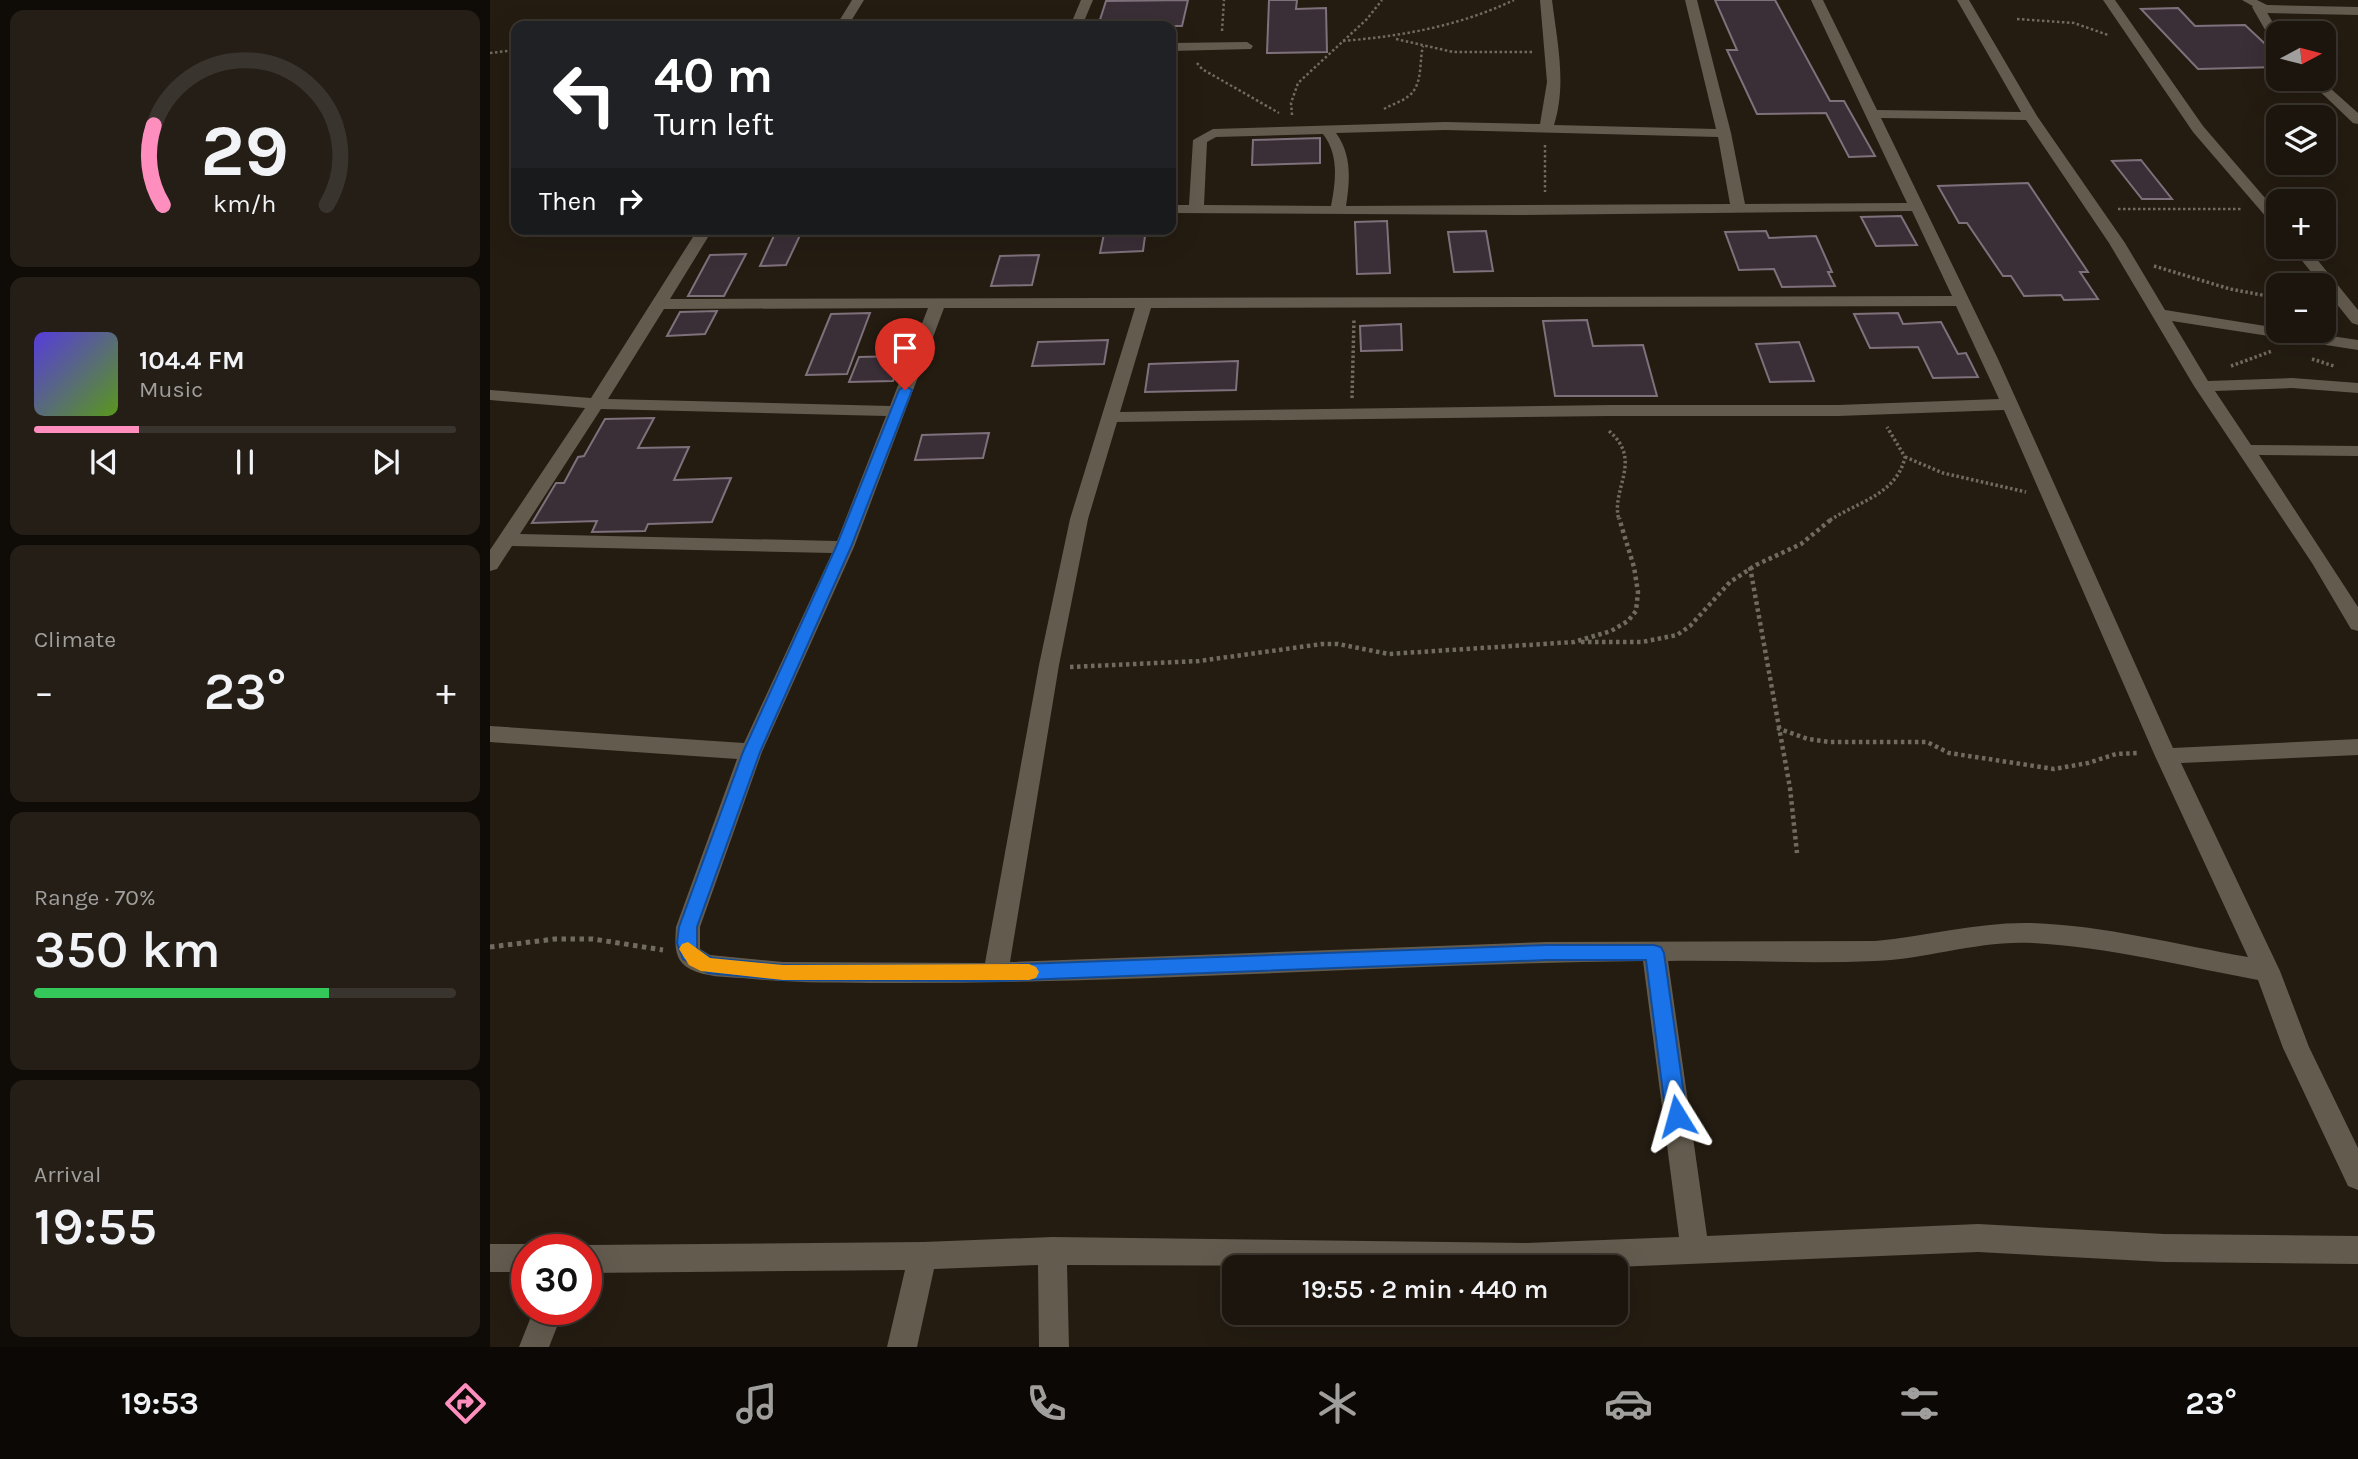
<!DOCTYPE html>
<html lang="en">
<head>
<meta charset="utf-8">
<style>
	body { margin:0; font-family:Karla,sans-serif; background:#241e16; color:#f1f3f6; height:100vh; display:flex; flex-direction:column; font-size:26px; white-space:nowrap }
	* { box-sizing:border-box; margin:0 }
	p { font-size:23px; color:#a09f9d }
	.icon { flex:none; width:38px; height:38px; fill:none; stroke:currentColor; stroke-width:2; stroke-linecap:round; stroke-linejoin:round }
	.map { position:relative; flex:1; overflow:hidden }
	.drawer { display:flex; flex-direction:column; gap:10px; padding:10px; background:#0f0c07; width:490px }
	.drawer>* { flex:none }
	.top-card { position:absolute; left:21px; top:21px; width:665px; height:214px; border-radius:14px; box-shadow:0 7px 28px #0002,0 0 0 2px #39342e; background:#202124; color:#fff; overflow:hidden }
	.needle { width:46px; rotate:83deg }
	.fabs { position:absolute; left:1776px; top:21px; display:grid; gap:14px }
	.fabs a { display:grid; place-items:center; width:70px; height:70px; border-radius:14px; background:#1b150d; box-shadow:0 7px 28px #0002,0 0 0 2px #39342e; font-size:35px }
	.speed { position:absolute; left:21px; top:1234px; display:flex; gap:14px; font-size:35px; font-weight:700; text-align:center }
	.speed>* { display:grid; place-content:center; width:91px; height:91px; border-radius:50%; background:#1b150d; box-shadow:0 7px 28px #0002,0 0 0 2px #39342e; line-height:1 }
	.speed .limit { border:10px solid #d22; background:#fff; color:#111 }
	.pin { position:absolute; display:grid; place-items:center; width:60px; height:60px; color:#fff; margin:-72px -30px; border-radius:50% 50% 50% 0; rotate:-45deg; box-shadow:0 0 7px #0007 }
	.pin .icon { rotate:45deg }
	.me { position:absolute; width:77px; margin:-38px; rotate:352deg; stroke-linejoin:round; filter:drop-shadow(0 0 5px #0008) }
	.turn { display:flex; align-items:center; gap:24px; height:147px; padding:0 28px; font-size:32px }
	.turn .icon { width:91px; height:91px; stroke-width:2.5 }
	.turn b { display:block; font-size:49px; line-height:60px }
	.then { display:flex; align-items:center; height:66px; padding:0 28px; background:#0003; gap:14px; font-size:26px }
	.big { font-size:52px; font-weight:600; line-height:1.1 }
	.drawer .card { flex:1; display:flex; flex-direction:column; justify-content:center; gap:10px; min-width:0; padding:0 24px; border-radius:14px; background:#241e16 }
	.drawer .dial { align-items:center; gap:0 }
	.dial svg { height:182px; overflow:visible; fill:none; stroke:#39342e; stroke-width:7; stroke-linecap:round; text-anchor:middle }
	.dial text { fill:#f1f3f6; stroke:none }
	.song { display:flex; align-items:center; gap:21px }
	.cover { width:84px; height:84px; border-radius:10px; background:linear-gradient(135deg,hsl(250 70% 55%),hsl(90 70% 35%)) }
	.played { height:7px; border-radius:4px; background:linear-gradient(90deg,#fe8ebe 25%,#39342e 25%) }
	.keys { display:flex; justify-content:space-around; direction:ltr }
	.heat { display:flex; justify-content:space-between; align-items:center; font-size:38px; direction:ltr }
	.charge { height:10px; border-radius:5px; background:linear-gradient(90deg,#34c759 70%,#39342e 0) }
	.trip { position:absolute; left:732px; top:1255px; width:406px; height:70px; border-radius:14px; background:#1b150d; box-shadow:0 7px 28px #0002,0 0 0 2px #39342e; font-weight:600; line-height:70px; text-align:center }
	.menu { display:flex; height:112px; justify-content:space-around; align-items:center; background:#0b0805; color:#a09f9d }
	.menu .icon { width:49px; height:49px }
	.menu .current { color:#fe8ebe }
	.menu b { font-size:32px; color:#f1f3f6 }
	main { display:flex; flex:1; min-height:0 }
	.map>svg:first-child { display:block }
	.building { fill:#3a2e37; stroke:#7f717b; stroke-width:2 }
	.lines { fill:none; stroke-linecap:round; stroke-linejoin:round }
	.path-far3 { stroke:#716a60; stroke-width:2.5; stroke-dasharray:2.5 2.5; stroke-linecap:butt }
	.path-far2 { stroke:#716a60; stroke-width:3.5; stroke-dasharray:2.5 2.5; stroke-linecap:butt }
	.path-far1 { stroke:#716a60; stroke-width:4.5; stroke-dasharray:3.5 3.5; stroke-linecap:butt }
	.path { stroke:#716a60; stroke-width:5; stroke-dasharray:4.5 4.5; stroke-linecap:butt }
	.street { fill:#635b4e; fill-rule:evenodd }
	.secondary { fill:#635b4e; fill-rule:evenodd }
	.route { fill:#1a73e8; stroke:#114b97; stroke-width:2 }
	.slow { fill:#f59e0b }
</style>
</head>
<body>
<main>
<section class="drawer">
<div class="card dial"><svg viewBox="0 0 100 80">
<path d="M14 69A42 42 0 1 1 86 69"/>
<path d="M14 69A42 42 0 0 1 10 34" stroke="#fe8ebe"/>
<text x="50" y="56" font-size="32" font-weight="700">29</text>
<text x="50" y="72" font-size="11">km/h</text>
</svg></div>
<div class="card">
<div class="song"><i class="cover"></i><div><b>104.4 FM</b><p>Music</p></div></div>
<div class="played"></div>
<div class="keys"><svg class="icon" aria-label="previous" viewBox="0 0 24 24"><path d="M18 5L8 12l10 7zM5 5v14"/></svg><svg class="icon" aria-label="pause" viewBox="0 0 24 24"><path d="M8 5v14M16 5v14"/></svg><svg class="icon" aria-label="next" viewBox="0 0 24 24"><path d="M6 5l10 7-10 7zM19 5v14"/></svg></div>
</div>
<div class="card"><p>Climate</p>
<div class="heat"><a>−</a><b class="big">23°</b><a>+</a></div>
</div>
<div class="card"><p>Range · 70%</p><b class="big">350 km</b><div class="charge"></div></div>
<div class="card"><p>Arrival</p><b class="big">19:55</b></div>
</section>
<div class="map">
<svg width="1868" height="1347" viewBox="0 0 1868 1347">
	<rect width="100%" height="100%" fill="#241c11"/>
	<!-- building -->
	<path class="building" d="M698,0L692,26H608L616,1Z
		M779,0H807L806,9L836,8L837,52L777,53Z
		M1225,0H1285L1340,101H1354L1385,156L1359,157L1336,113L1267,114L1237,50H1247Z
		M1688,8L1705,26L1755,25L1788,56V67L1708,69L1651,9Z
		M830,138V163L762,165L763,140Z
		M1651,160L1682,199H1652L1622,161Z
		M1538,183L1598,272H1590L1608,299L1574,300L1571,295L1534,296L1521,276H1513L1477,223H1469L1448,186Z
		M1411,216L1427,245L1386,246L1371,217Z
		M897,221L900,273L867,274L865,222Z
		M287,229H313L296,265L270,266Z
		M615,229H656L653,251L610,253Z
		M996,231L1003,271L964,272L958,232Z
		M1276,231L1279,238L1326,236L1342,272H1338L1345,286L1292,287L1284,269L1249,270L1235,232Z
		M256,254L234,296H198L220,255Z
		M549,255L542,285L501,286L510,256Z
		M227,311L215,334L177,336L190,312Z
		M380,313L357,374L316,375L341,314Z
		M1408,313L1413,324L1451,322L1468,354L1476,353L1488,377L1443,378L1428,347L1380,348L1364,314Z
		M1097,320L1103,346L1153,345L1167,396H1065L1053,321Z
		M911,324L912,350L871,351L870,326Z
		M618,340L614,364L542,366L548,342Z
		M1309,342L1324,381L1280,382L1266,344Z
		M411,356L403,381L359,382L369,357Z
		M748,361L746,390L655,392L659,364Z
		M164,418L148,448L199,447L184,480L241,478L222,522L158,524L155,531L102,532L107,521L42,523L66,483H74L88,457L94,456L115,419Z
		M499,433L493,458L425,460L432,435Z"/>
	<g class="lines">
		<!-- path-far3 -->
		<path class="path-far3" d="M1527,19L1584,23L1618,35
			M732,31L734,0
			M906,39L963,52H1043
			M853,41C913,36 969,26 1024,0
			M0,53L26,50
			M707,63L712,69L789,113
			M894,109C902,104 912,102 920,95C933,83 929,62 933,46
			M802,115L801,103L808,83L877,19L892,0
			M1055,145V192
			M1628,209H1752"/>
		<!-- path-far2 -->
		<path class="path-far2" d="M1664,266L1740,289L1788,298
			M1822,359L1844,366
			M1741,366L1782,351
			M862,398L864,319
			M1119,431C1154,461 1120,489 1129,520
			M1415,457L1453,473L1536,492
			M1340,520C1368,502 1407,494 1415,457L1397,427"/>
		<!-- path-far1 -->
		<path class="path-far1" d="M1260,567L1300,788L1307,853
			M1091,642H1152L1187,635L1200,626L1240,582L1266,565L1311,544L1343,518
			M580,667L709,661L832,644H848L899,654L1084,642L1121,631L1138,621L1146,611L1148,592L1144,567L1129,518
			M1287,728L1318,739L1340,742H1437L1459,753L1564,769L1598,763L1626,754L1648,753"/>
		<!-- path -->
		<path class="path" d="M0,947L65,939H103L173,950"/>
		<!-- street -->
		<path class="street" d="M362,0H374L358,26H346Z
			M591,0H603L592,26H580Z
			M1050,0H1062C1067,41 1077,84 1064,125L1226,129L1195,0H1207L1241,133L1255,204L1417,203L1321,0H1333L1387,110L1531,112L1467,0H1479L1547,116L1635,243L1675,310L1788,328V331H1808L1868,340V350L1682,321L1718,381L1802,378L1868,383V393L1802,388L1725,391L1761,445L1868,446V456L1769,455L1868,607V631L1861,629L1822,563L1704,386L1619,243L1536,120L1391,118L1508,359L1683,748L1868,739V755L1691,763L1790,971L1819,1047L1868,1148V1190L1858,1186L1793,1048L1768,980C1693,966 1618,947 1543,943C1489,940 1438,959 1385,961C1316,964 1247,960 1178,961L1217,1236L1488,1224L1674,1234L1868,1236V1264L1674,1262L1488,1252L1125,1267L577,1265L579,1347H549L548,1265L444,1269L427,1347H397L415,1270L96,1273V1250H86L96,1245L433,1242L562,1237L1037,1243L1189,1237L1153,961C900,964 648,984 395,983C347,983 299,983 252,978C234,977 216,977 200,969C183,960 185,943 186,927L247,759L0,742V726L254,743L342,553L22,546L7,569L0,571V550L95,408L0,400V390L101,398L208,229H223L180,299L1462,296L1422,211L1026,215L681,213V205H699L703,140L723,129L955,122L1050,124L1057,82ZM955,130L1228,137L1240,204L856,206C860,180 862,155 846,133ZM833,134C849,155 846,180 841,206L714,205L717,142L726,137ZM1466,306L1509,399L1348,405H1120L630,412L661,308ZM438,308L400,406L118,399L174,309ZM454,308H645L580,519L549,665L495,963L293,962L220,955L210,949V927L272,752L364,547ZM111,409L396,416L347,541L30,534ZM1514,410L1665,756L1758,957C1687,945 1613,925 1540,923C1488,922 1437,936 1385,941L1057,942L520,962L569,665L598,519L627,422L1120,416H1348Z
			M1613,0H1625L1713,126L1788,213V226L1783,225L1703,132Z
			M1768,3L1772,4L1789,33L1788,46L1782,42L1762,7Z
			M757,42L763,46L761,49L681,51V43Z
			M1817,79H1830L1868,113V124L1863,123Z
			M1801,247H1817L1868,310V325L1862,323Z
			M0,1244H37L48,1250H37V1272H0Z
			M44,1309H74L59,1347H29Z"/>
		<!-- secondary -->
		<path class="secondary" d="M1752,0H1767L1777,5L1868,7V15L1775,13Z"/>
	</g>
	<!-- route -->
	<path class="route" d="M415,386L422,390L361,547L270,752L207,927V949L222,958L293,965H506L1057,945H1164L1171,947L1174,953L1197,1116L1194,1122L1187,1125L1179,1122L1176,1116L1156,960H1057L506,981L293,980L218,973L193,959L187,943L189,927L253,752L346,547L409,390Z"/>
	<!-- slow -->
	<path class="slow" d="M198,942L220,958L293,965L539,964L546,967L549,972L546,978L539,980H293L211,971L199,965L189,949L192,944Z"/>
</svg>
<div class="fabs">
<a><svg class="needle" viewBox="-14 -14 28 28"><path d="M0-13l5 13h-10z" fill="#e53935"/><path d="M0 13l5-13h-10z" fill="#a09f9d"/></svg></a>
<a><svg class="icon" aria-label="layers" viewBox="0 0 24 24"><path d="M12 4l9 5-9 5-9-5zM3 14l9 5 9-5"/></svg></a>
<a>+</a>
<a>−</a>
</div>
<div class="speed"><div class="limit">30</div></div>
<div class="pin" style="left:415px;top:390px;background:#d93025"><svg class="icon" aria-label="arrive" viewBox="0 0 24 24"><path d="M6 21V4h12l-3 4 3 4H6"/></svg></div>
<svg class="me" style="left:1187px;top:1116px" viewBox="-20 -20 40 40"><path d="M0-17L14 15 0 8-14 15z" fill="#1a73e8" stroke="#fff" stroke-width="4"/></svg>
<div class="trip">19:55 · 2 min · 440 m</div>
<div class="top-card">
<div class="turn"><svg class="icon" aria-label="left" viewBox="0 0 24 24"><path d="M17 20v-9H6M10 6l-5 5 5 5"/></svg><div><b>40 m</b>Turn left</div></div>
<div class="then">Then<svg class="icon" aria-label="right" viewBox="0 0 24 24"><path d="M7 20v-9h11M14 6l5 5-5 5"/></svg></div>
</div>
</div>
</main>
<nav class="menu">
<b>19:53</b>
<svg class="icon current" aria-label="directions" viewBox="0 0 24 24"><path d="M12 3l9 9-9 9-9-9zM9 14v-3h6M13 9l2 2-2 2"/></svg>
<svg class="icon" aria-label="music" viewBox="0 0 24 24"><path d="M9 18V5l10-2v13"/><circle cx="6" cy="18" r="3"/><circle cx="16" cy="16" r="3"/></svg>
<svg class="icon" aria-label="phone" viewBox="0 0 24 24"><path d="M5 4h4l2 5-3 2q2 4 5 5l2-3 5 2v4C11 20 4 13 5 4z"/></svg>
<svg class="icon" aria-label="climate" viewBox="0 0 24 24"><path d="M12 3v18M4 7l16 10M4 17L20 7"/></svg>
<svg class="icon" aria-label="car" viewBox="0 0 24 24"><path d="M5 17H2v-5l4-1 3-4h7l3 4 3 1v5h-3M9 17h6M6 11h13"/><circle cx="7" cy="17" r="2"/><circle cx="17" cy="17" r="2"/></svg>
<svg class="icon" aria-label="filters" viewBox="0 0 24 24"><path d="M4 7h16M4 17h16"/><circle cx="9" cy="7" r="2"/><circle cx="15" cy="17" r="2"/></svg>
<b>23°</b>
</nav>
</body>
</html>
